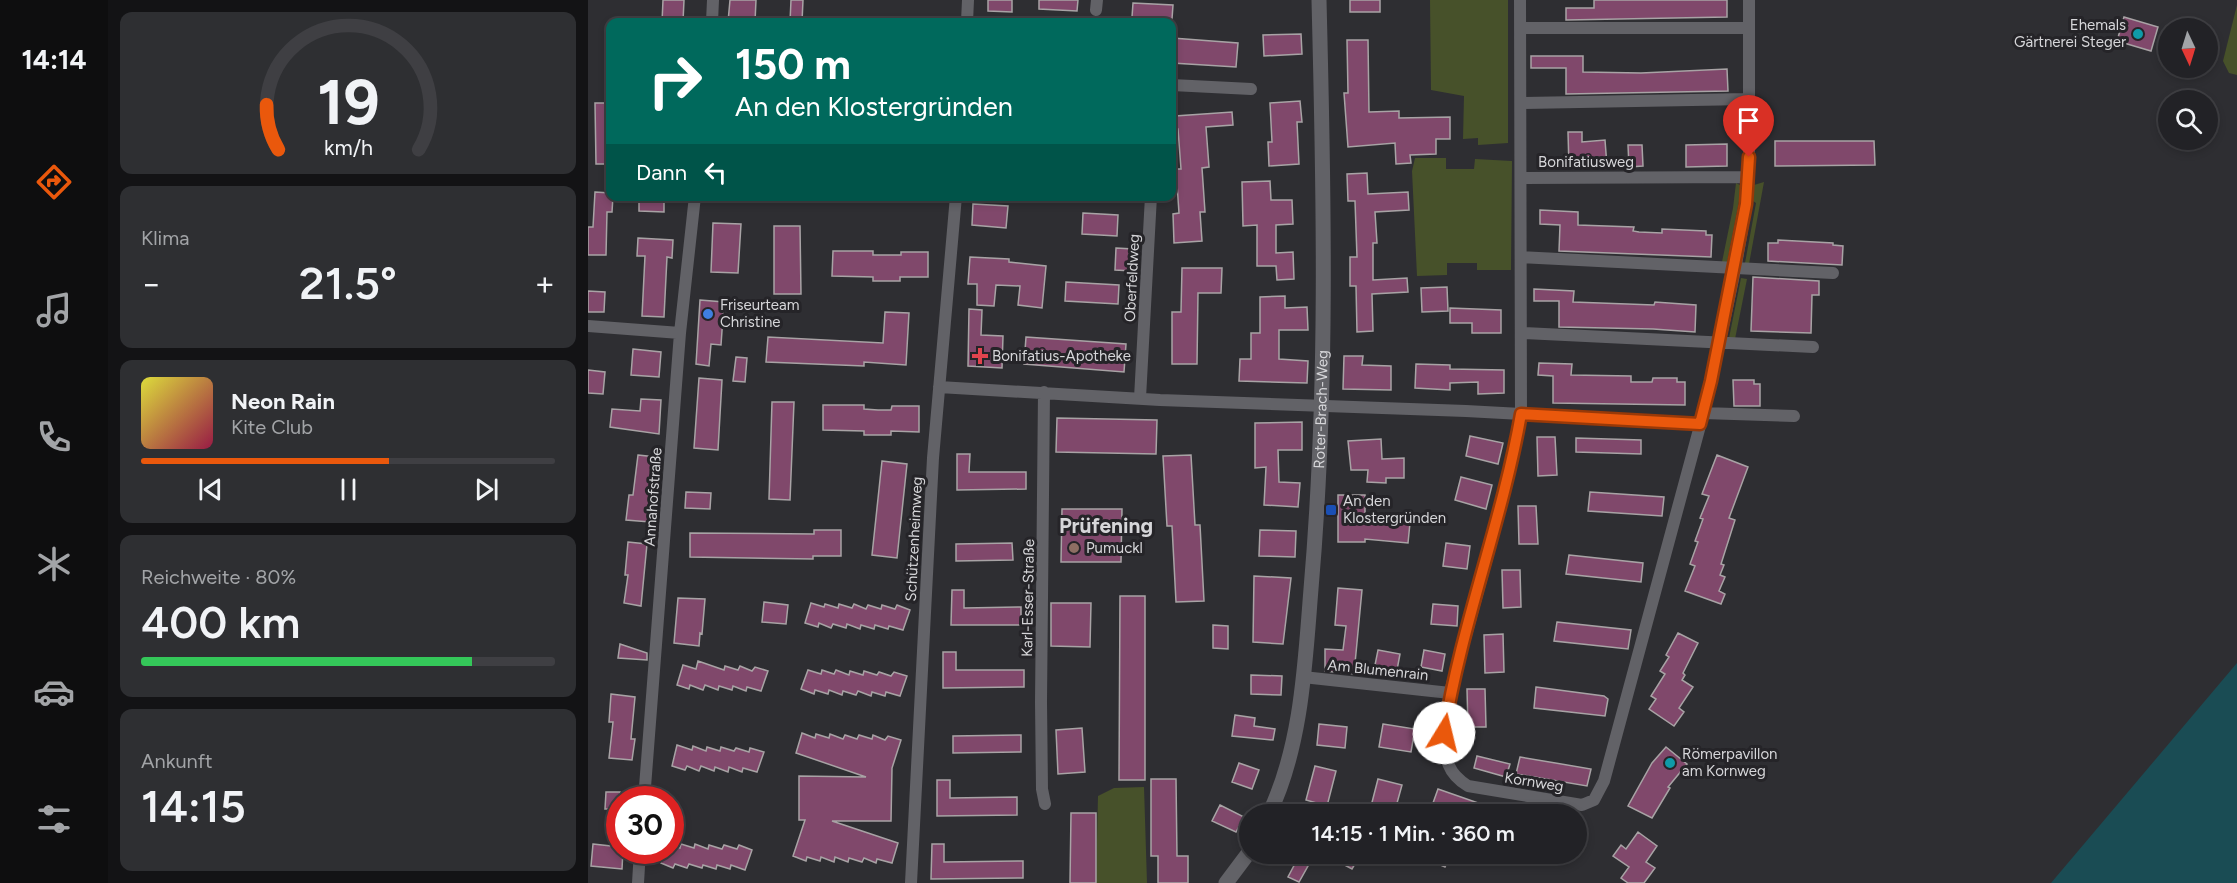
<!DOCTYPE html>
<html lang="de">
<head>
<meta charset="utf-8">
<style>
	body { margin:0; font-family:Figtree,sans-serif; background:#2e2f32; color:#f1f3f6; height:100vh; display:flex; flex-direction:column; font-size:22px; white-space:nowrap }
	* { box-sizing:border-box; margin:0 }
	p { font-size:20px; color:#a2a4a7 }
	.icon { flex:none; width:33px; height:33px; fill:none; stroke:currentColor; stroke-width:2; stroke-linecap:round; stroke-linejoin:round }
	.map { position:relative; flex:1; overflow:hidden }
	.panel { display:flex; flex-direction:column; gap:12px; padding:12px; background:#131315; width:480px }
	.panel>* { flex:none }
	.hud { position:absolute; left:18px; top:18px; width:570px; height:183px; border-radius:12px; box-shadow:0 3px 9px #0003,0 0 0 2px #3f3f43; background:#00695c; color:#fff; overflow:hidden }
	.needle { width:39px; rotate:176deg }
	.controls { position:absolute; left:1570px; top:18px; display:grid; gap:12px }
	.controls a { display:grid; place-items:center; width:60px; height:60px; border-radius:50%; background:#222226; box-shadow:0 3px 9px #0003,0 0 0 2px #3f3f43; font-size:30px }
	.speed { position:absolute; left:18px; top:786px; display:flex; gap:12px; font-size:30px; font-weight:700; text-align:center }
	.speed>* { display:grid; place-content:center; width:78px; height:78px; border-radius:50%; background:#222226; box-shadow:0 3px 9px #0003,0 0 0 2px #3f3f43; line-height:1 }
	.speed .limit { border:9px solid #d22; background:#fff; color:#111 }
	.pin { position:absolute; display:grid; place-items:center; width:51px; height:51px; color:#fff; margin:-62px -26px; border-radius:50% 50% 50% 0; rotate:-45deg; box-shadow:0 0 6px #0007 }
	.pin .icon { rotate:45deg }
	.me { position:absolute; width:66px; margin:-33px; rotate:9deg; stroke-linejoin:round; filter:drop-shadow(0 0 4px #0008) }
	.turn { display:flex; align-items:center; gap:21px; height:126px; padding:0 30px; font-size:27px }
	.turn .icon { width:78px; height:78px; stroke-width:2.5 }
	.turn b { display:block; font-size:42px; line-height:51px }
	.then { display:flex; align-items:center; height:57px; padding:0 30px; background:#0003; gap:12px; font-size:22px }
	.big { font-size:45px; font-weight:600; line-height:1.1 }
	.panel .card { flex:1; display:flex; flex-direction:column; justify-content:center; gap:9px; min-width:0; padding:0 21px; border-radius:12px; background:#2e2f32 }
	.panel .dial { align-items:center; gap:0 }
	.dial svg { height:156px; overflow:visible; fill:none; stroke:#3f3f43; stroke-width:7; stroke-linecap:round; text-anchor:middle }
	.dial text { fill:#f1f3f6; stroke:none }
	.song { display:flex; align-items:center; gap:18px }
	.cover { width:72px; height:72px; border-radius:9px; background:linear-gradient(135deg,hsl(60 70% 55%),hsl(340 70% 35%)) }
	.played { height:6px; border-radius:3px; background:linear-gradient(90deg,#ea580c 60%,#3f3f43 60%) }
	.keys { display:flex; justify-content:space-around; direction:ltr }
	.heat { display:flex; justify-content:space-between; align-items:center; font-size:33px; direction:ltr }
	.charge { height:9px; border-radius:4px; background:linear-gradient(90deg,#34c759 80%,#3f3f43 0) }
	.trip { position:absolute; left:651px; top:804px; width:348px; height:60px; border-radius:30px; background:#222226; box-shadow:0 3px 9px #0003,0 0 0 2px #3f3f43; font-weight:600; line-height:60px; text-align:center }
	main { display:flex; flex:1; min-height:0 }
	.menu { display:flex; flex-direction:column; width:108px; justify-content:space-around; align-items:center; background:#0e0e0f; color:#a2a4a7 }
	.menu .icon { width:42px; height:42px }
	.menu .current { color:#ea580c }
	.menu b { font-size:27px; color:#f1f3f6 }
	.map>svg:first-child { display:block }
	.green { fill:#47512a }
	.water { fill:#1a4c54 }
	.building { fill:#80486b; stroke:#a8a3a5; stroke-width:1.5 }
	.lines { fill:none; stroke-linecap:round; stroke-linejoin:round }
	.minor { stroke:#626267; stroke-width:12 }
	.tertiary { stroke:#626267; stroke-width:15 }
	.route-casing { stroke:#983908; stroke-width:15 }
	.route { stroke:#ea580c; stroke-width:10 }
	.culture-dot { fill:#0f9aa8; stroke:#252428; stroke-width:2 }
	.shop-dot { fill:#3f7fe0; stroke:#252428; stroke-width:2 }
	.health-dot { fill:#e0444e; stroke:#252428; stroke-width:2 }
	.transit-dot { fill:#1a4fb4; stroke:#252428; stroke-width:2 }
	.education-dot { fill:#8d6e63; stroke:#252428; stroke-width:2 }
	.labels { text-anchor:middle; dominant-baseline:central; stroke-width:6; stroke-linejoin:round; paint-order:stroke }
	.poi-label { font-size:15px; fill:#d6d6d9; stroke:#252428; text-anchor:start }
	.street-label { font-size:15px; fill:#d6d6d9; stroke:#252428 }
	.district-label { font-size:21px; font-weight:bold; fill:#d6d6d9; stroke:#252428 }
</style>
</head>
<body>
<main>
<nav class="menu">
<b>14:14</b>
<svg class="icon current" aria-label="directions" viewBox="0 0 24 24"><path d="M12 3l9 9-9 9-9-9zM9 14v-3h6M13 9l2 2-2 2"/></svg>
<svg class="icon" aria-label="music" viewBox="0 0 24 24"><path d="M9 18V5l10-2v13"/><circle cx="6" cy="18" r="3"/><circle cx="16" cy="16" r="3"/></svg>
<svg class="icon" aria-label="phone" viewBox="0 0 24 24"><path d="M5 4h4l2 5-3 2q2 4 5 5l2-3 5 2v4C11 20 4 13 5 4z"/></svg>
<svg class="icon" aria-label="climate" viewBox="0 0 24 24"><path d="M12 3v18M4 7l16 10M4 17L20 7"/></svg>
<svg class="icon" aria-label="car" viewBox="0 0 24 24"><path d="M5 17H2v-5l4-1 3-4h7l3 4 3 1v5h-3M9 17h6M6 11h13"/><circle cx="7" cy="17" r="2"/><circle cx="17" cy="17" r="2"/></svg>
<svg class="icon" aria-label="filters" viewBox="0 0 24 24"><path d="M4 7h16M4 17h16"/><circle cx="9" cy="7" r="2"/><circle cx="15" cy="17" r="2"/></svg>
</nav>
<section class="panel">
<div class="card dial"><svg viewBox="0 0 100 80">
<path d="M14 69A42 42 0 1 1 86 69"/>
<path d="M14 69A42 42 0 0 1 8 46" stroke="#ea580c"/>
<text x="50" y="56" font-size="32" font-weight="700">19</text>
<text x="50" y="72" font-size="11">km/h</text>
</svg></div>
<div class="card"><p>Klima</p>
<div class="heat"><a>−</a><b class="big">21.5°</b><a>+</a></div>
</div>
<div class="card">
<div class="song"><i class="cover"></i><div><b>Neon Rain</b><p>Kite Club</p></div></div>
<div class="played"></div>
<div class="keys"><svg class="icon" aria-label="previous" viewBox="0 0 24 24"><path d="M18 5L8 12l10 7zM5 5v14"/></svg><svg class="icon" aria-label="pause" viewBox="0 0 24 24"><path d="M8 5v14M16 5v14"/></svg><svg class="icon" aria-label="next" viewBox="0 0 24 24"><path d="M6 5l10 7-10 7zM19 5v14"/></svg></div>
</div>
<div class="card"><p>Reichweite · 80%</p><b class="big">400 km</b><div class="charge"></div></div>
<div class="card"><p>Ankunft</p><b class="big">14:15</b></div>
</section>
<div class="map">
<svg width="1649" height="883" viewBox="0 0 1649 883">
	<rect width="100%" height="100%" fill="#2e2e32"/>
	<!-- green -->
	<path class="green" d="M842,0H920V143L890,145V138L875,139L876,96L843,90Z
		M1649,5V75L1641,73L1635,61Z
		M827,158H858V169H886L887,159L924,161L923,270H889V263H859V275L829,276L824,171Z
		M1176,182L1161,264L1157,263L1168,203L1165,201L1166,185Z
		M1148,183L1154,186L1139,263L1134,262L1145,208Z
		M1153,278L1159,279L1147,339L1141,338Z
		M556,787L559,883H508L510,796L526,788Z"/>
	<!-- water -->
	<path class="water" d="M1649,663V883H1463Z"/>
	<!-- building -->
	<path class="building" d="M75,0H96L95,22H74Z
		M142,0H168L167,22H140Z
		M203,0H215L214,22H202Z
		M400,0H424V12L400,11Z
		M451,0H490L489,11L451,9Z
		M762,0H792V12H762Z
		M1006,0H1139V17L978,20V8H1006Z
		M545,3L585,5L584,19L544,17Z
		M1536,17L1570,27L1563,51L1529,41Z
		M713,34L714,54L676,56L675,35Z
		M584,38L650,43L648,67L584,63Z
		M759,40H780L781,112L811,111V118L862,117V139H848V154L822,155L823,163L808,164L807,143L760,147L756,93H760Z
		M943,56H995V72L1053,73L1139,69L1140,91L978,94V68H943Z
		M712,101L714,122H709L711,164L681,166L680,142H684L682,103Z
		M7,103H22V164H8Z
		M644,112L645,125L618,127L621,167L614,168L617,212H612L614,241L586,243L585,214L591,213L588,169H593L590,129H588L587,116Z
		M980,132H994V142L1017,140L1019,166L981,168Z
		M1187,141H1286L1287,165L1187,166Z
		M1139,144V166L1098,167V145Z
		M1040,145H1054L1055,166L1041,167Z
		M779,173L780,194L820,192L821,210L787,212L789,243H785V280L819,278L820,292L784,294L785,331L769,332L768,286H762V257H769L767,201H760L759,174Z
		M682,181L683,200H704L705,224L688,225V253L705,252L706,279L689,280L688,266H669V225L655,226L654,182Z
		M7,192L22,193V196H25L24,212H19L18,255H0V227H5Z
		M63,196H76V212L51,211V200L63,201Z
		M385,204L420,206L418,228L384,225Z
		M952,210L990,212V225L1046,227L1045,231L1051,232L1074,233V229L1118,231V235H1124L1123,257L971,251L972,225L952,224Z
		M495,213L530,215L529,236L494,234Z
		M125,223L153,224L150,273L123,272Z
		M186,226H212L213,294H186Z
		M50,238L85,240L84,258L79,257L76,317L54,316L57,256H49Z
		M1190,240L1245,243V245L1255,246L1254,265L1180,261V243H1190Z
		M528,248L545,249V271L527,270Z
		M245,251H285V255H313V252H340V277H312V281H285V277L244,276Z
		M382,257L421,259V262L458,266L454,308L430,305L432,286L408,285L406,306L389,305V284H380Z
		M594,268H634L633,293H610L609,364H584V312H593Z
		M1165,277L1231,281V295H1224L1223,333L1163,331Z
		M478,282L531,285L530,304L477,301Z
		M859,287L860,311L834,312L833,288Z
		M946,289L986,291L985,302L1066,305L1067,302L1108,305L1107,332L1065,329L971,327V301H946Z
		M0,291L17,292L16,312H0Z
		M697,296V308L719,307L720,330H691V359L720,361L719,383L651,381L652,359H663V333H672V297Z
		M112,300L136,302L133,345L123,344L121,366L108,364Z
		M862,308L913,310V333H884V323H862Z
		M381,309L394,310L393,335L415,336L414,368L380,366Z
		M297,312L321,313L318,365L276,362V366L178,362L180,337L295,343Z
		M438,337L538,344L536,372L436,364Z
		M45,349L73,352L71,377L43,375Z
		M756,356H775L774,365L803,366V390L755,389Z
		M148,357L159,358L157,382L145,381Z
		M951,363L984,364L983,375L1043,376V382H1064L1065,378H1089V382H1097V405L965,403V376L950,375Z
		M828,364L862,365V369L916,370V393L890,394V382L862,383V390L827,388Z
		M0,370L17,372L15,394L0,393Z
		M111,378L134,380L130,450L106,448Z
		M1145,380H1166V384H1172V406H1146Z
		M53,399L73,400L71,434L22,427L24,409L52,411Z
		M184,402H206L202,500L181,499Z
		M235,405H276V409L290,410H303L304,406H331V432L303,431V435H276V431L235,430Z
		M469,418L569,420L568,454L468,452Z
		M714,422V450H690L691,482L712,483L710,507L676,505L678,467L667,468V423Z
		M882,436L915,443L910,464L878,456Z
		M949,437H967L969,475L950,476Z
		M988,438L1053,440V454L988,452Z
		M793,439L794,459L816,458V478H798V483L779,482L780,470H763L760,441Z
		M369,454H382L381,472H438V489L369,490Z
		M50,455L68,457L63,497H65L62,522L38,520L41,495H45Z
		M603,455L607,525H612L616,601L588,602L584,526H579L575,456Z
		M1129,455L1160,467L1141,518L1147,520L1133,564L1136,565L1132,575L1137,577L1131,591L1137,594L1133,604L1097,591L1107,566L1102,564L1110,542L1107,541L1115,519L1112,518L1121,496L1114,494Z
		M294,461L319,464L309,558L284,555Z
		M873,477L904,485L898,509L867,500Z
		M98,492L123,493L122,509L97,508Z
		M1002,492L1076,497L1074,516L1000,511Z
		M750,495H777V519L822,523L820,543L777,539V542H750Z
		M930,506H948L950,544H931Z
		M474,509H534L533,562H473Z
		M226,530H253V556H225V559L102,557V533L226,534Z
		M672,530L708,531L707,557L671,556Z
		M40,542L59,544L53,606L36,603L40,575H37Z
		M424,543L425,560L368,561V544Z
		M858,543L882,546L879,569L855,566Z
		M981,555L1055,563L1053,582L978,574Z
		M914,570H932L933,607L915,608Z
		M666,576L703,578L695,644L665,642Z
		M750,588L774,590L766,674L737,671V649L755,650L758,626L747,625Z
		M364,590H376V608L433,607V625H363Z
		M532,596H557V780H531Z
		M90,598L117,599L114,634L112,633L111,646L86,643Z
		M176,602L200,605L198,624L174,622Z
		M223,603L236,607L237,604L250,608L251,604L264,608L266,604L278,609L280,605L293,609L294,605L307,609L309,605L322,610L315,630L301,626L300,629L287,625L286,629L273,625L272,629L259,624L258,628L245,624L243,628L231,623L230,627L217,623Z
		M463,603H503L502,647L463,646Z
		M845,604L870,606L869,626L843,624Z
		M969,622L1043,630L1040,649L966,641Z
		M625,625L640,626V649L625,648Z
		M1090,633L1110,643L1095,673L1097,675L1094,680L1105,687L1091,708L1096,712L1086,726L1061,709L1068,699L1063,696L1077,674L1072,671L1081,657L1078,655Z
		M915,634L916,672L897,673L896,635Z
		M32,644L59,653V660L30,658Z
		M790,650L812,654L809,670L787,665Z
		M836,650L857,654L854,671L833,667Z
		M355,652H368V670H436V687L355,688Z
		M110,661L136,670L137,666L150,670L152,666L164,671L167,667L180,671L173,691L159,687L158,691L145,686L144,690L131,686L130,690L117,685L115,690L102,685L101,689L89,685L95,665L108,669Z
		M220,670L233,674L234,670L246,674L248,670L261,675L262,671L275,675L276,671L289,675L291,672L303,676L306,672L319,676L312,696L298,692L297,696L284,692L283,696L270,691L268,695L255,691L254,695L241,690L240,694L227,690L226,694L213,689Z
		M663,675L694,676L693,695L663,694Z
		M948,687L1016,696L1020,699L1017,716L946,708Z
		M879,689H897L898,727H880Z
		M23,694L47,697L43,739H47L44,760L21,758L25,722H21Z
		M647,715L667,718L666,726L687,729L685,740L644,736Z
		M731,724L759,727L757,748L729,745Z
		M795,724L827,729L823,752L791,747Z
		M494,728L497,772L470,774L468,730Z
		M214,733L227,738L228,734L241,738L242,734L255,739L257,735L269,739L271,735L284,739L285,735L297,740L300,736L313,740L304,768L303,821H244L310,843L304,863L289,859L288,863L276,858L274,862L261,858L260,862L247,857L246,862L233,857L232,861L219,857L218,861L205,856L217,820H211V776L278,777L208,753Z
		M433,735V752L365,753V736Z
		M89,745L104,750L105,746L118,751L119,747L132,751L133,747L146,751L148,748L161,752L162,748L176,752L169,772L155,768L154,772L141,767L140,772L127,767L126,771L113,766L111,771L99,766L97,770L84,766Z
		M1078,747L1099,764L1080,787L1082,788L1064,818L1040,806L1064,763Z
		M889,756L922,764L918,777L886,768Z
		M932,757L1003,769L999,786L928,774Z
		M651,763L671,770L664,789L644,782Z
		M727,766L748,771L739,806L718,800Z
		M563,779H588L589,856H600V883H570V856H563Z
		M790,779L814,785L806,814H781Z
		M349,780H362V798L429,797V815L349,816Z
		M850,789L893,804L890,814H879L845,803Z
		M18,792H32V809H17Z
		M632,805L656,817L648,832L624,821Z
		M483,813H508V883H482Z
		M1050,832L1069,846L1058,862L1067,868L1056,883H1040L1033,878L1041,867L1025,856L1033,845L1038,849Z
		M5,844L32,847V850H35L34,869L3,866Z
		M93,844L106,848L107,844L120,849L121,845L134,849L136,845L149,849L151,845L164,850L157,870L143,865L142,869L129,865L128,869L115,865L114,868L101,864L99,868L87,864L85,868L73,863L77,850H82V845L92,848Z
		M344,844H356V862L435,861V878L343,879Z
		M736,854H765L771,857L764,869Z
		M827,854H863L857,867Z
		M709,860L720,866L711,882L700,877Z"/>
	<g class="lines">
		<!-- minor -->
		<path class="minor" d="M932,0L933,414C920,486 899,557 880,628C871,662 856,700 857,736C857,759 859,773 880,786L994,805L1006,800L1016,781L1119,400C1134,327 1154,251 1161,177V0
			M508,10L509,0
			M124,22L125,0
			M379,22L380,0
			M932,28H1161
			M584,85L663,89
			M933,103L1160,99
			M933,178L1161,177
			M933,257L1245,273
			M0,326L92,333
			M934,333L1225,347
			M351,387L572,400L878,411L1112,424
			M456,392L453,702L454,789L457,804
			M552,398L563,196
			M1115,413L1206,416
			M715,677L862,693
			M56,800L92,333L107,196
			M50,883L52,850
			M323,883L345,458L368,196"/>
		<!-- tertiary -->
		<g class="tertiary">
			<path id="s1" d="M681,814C714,745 717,663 723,589C740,393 736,196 731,0"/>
			<path d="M638,883L662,851"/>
		</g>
	</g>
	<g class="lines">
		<!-- route casing -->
		<g class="route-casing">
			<path id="route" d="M856,733C873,625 914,522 933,414L1112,424L1123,381L1158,204L1161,157"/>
		</g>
		<!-- route -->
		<use href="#route" class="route"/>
	</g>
	<!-- markers -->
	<g class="culture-dot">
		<circle cx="1550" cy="34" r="6"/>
		<circle cx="1082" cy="763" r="6"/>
	</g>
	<circle class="shop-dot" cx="120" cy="314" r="6"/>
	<path class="health-dot" d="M389 347h6v6h6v6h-6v6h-6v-6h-6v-6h6z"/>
	<rect class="transit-dot" x="737" y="504" width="12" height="12" rx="3"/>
	<circle class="education-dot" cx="486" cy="548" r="6"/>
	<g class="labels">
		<!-- poi labels -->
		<g class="poi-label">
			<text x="1538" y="25" text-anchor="end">Ehemals<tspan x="1538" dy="17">Gärtnerei Steger</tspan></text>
			<text x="132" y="305">Friseurteam<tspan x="132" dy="17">Christine</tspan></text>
			<text x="404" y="356">Bonifatius-Apotheke</text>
			<text x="755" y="501">An den<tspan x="755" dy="17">Klostergründen</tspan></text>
			<text x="498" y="548">Pumuckl</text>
			<text x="1094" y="754">Römerpavillon<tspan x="1094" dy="17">am Kornweg</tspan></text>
		</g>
		<!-- street labels -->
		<g class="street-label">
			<text x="998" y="162">Bonifatiusweg</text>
			<text transform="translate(544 278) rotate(-87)">Oberfeldweg</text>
			<text stroke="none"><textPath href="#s1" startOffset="410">Roter-Brach-Weg</textPath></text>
			<text transform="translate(65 497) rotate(-86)">Annahofstraße</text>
			<text transform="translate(326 539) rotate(-87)">Schützenheimweg</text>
			<text transform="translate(440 598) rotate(-89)">Karl-Esser-Straße</text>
			<text transform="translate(790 670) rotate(6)">Am Blumenrain</text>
			<text transform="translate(946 782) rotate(9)">Kornweg</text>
		</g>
		<!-- district labels -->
		<g class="district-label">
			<text x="518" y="525">Prüfening</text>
		</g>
	</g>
</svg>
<div class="controls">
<a><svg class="needle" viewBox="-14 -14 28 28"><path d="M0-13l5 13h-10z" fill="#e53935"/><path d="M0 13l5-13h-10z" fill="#a2a4a7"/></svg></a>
<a><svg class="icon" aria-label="search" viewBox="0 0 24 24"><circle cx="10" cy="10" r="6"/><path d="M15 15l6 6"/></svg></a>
</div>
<div class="speed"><div class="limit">30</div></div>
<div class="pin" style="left:1161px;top:157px;background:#d93025"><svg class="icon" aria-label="arrive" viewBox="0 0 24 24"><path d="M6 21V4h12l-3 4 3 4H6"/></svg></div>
<svg class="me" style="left:856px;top:733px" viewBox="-20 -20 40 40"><circle r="19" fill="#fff"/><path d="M0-13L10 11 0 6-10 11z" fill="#ea580c"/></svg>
<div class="trip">14:15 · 1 Min. · 360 m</div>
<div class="hud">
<div class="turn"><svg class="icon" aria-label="right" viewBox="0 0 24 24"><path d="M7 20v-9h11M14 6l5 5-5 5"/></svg><div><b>150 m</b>An den Klostergründen</div></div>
<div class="then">Dann<svg class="icon" aria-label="left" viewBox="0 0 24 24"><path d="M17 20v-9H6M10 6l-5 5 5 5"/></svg></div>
</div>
</div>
</main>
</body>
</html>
